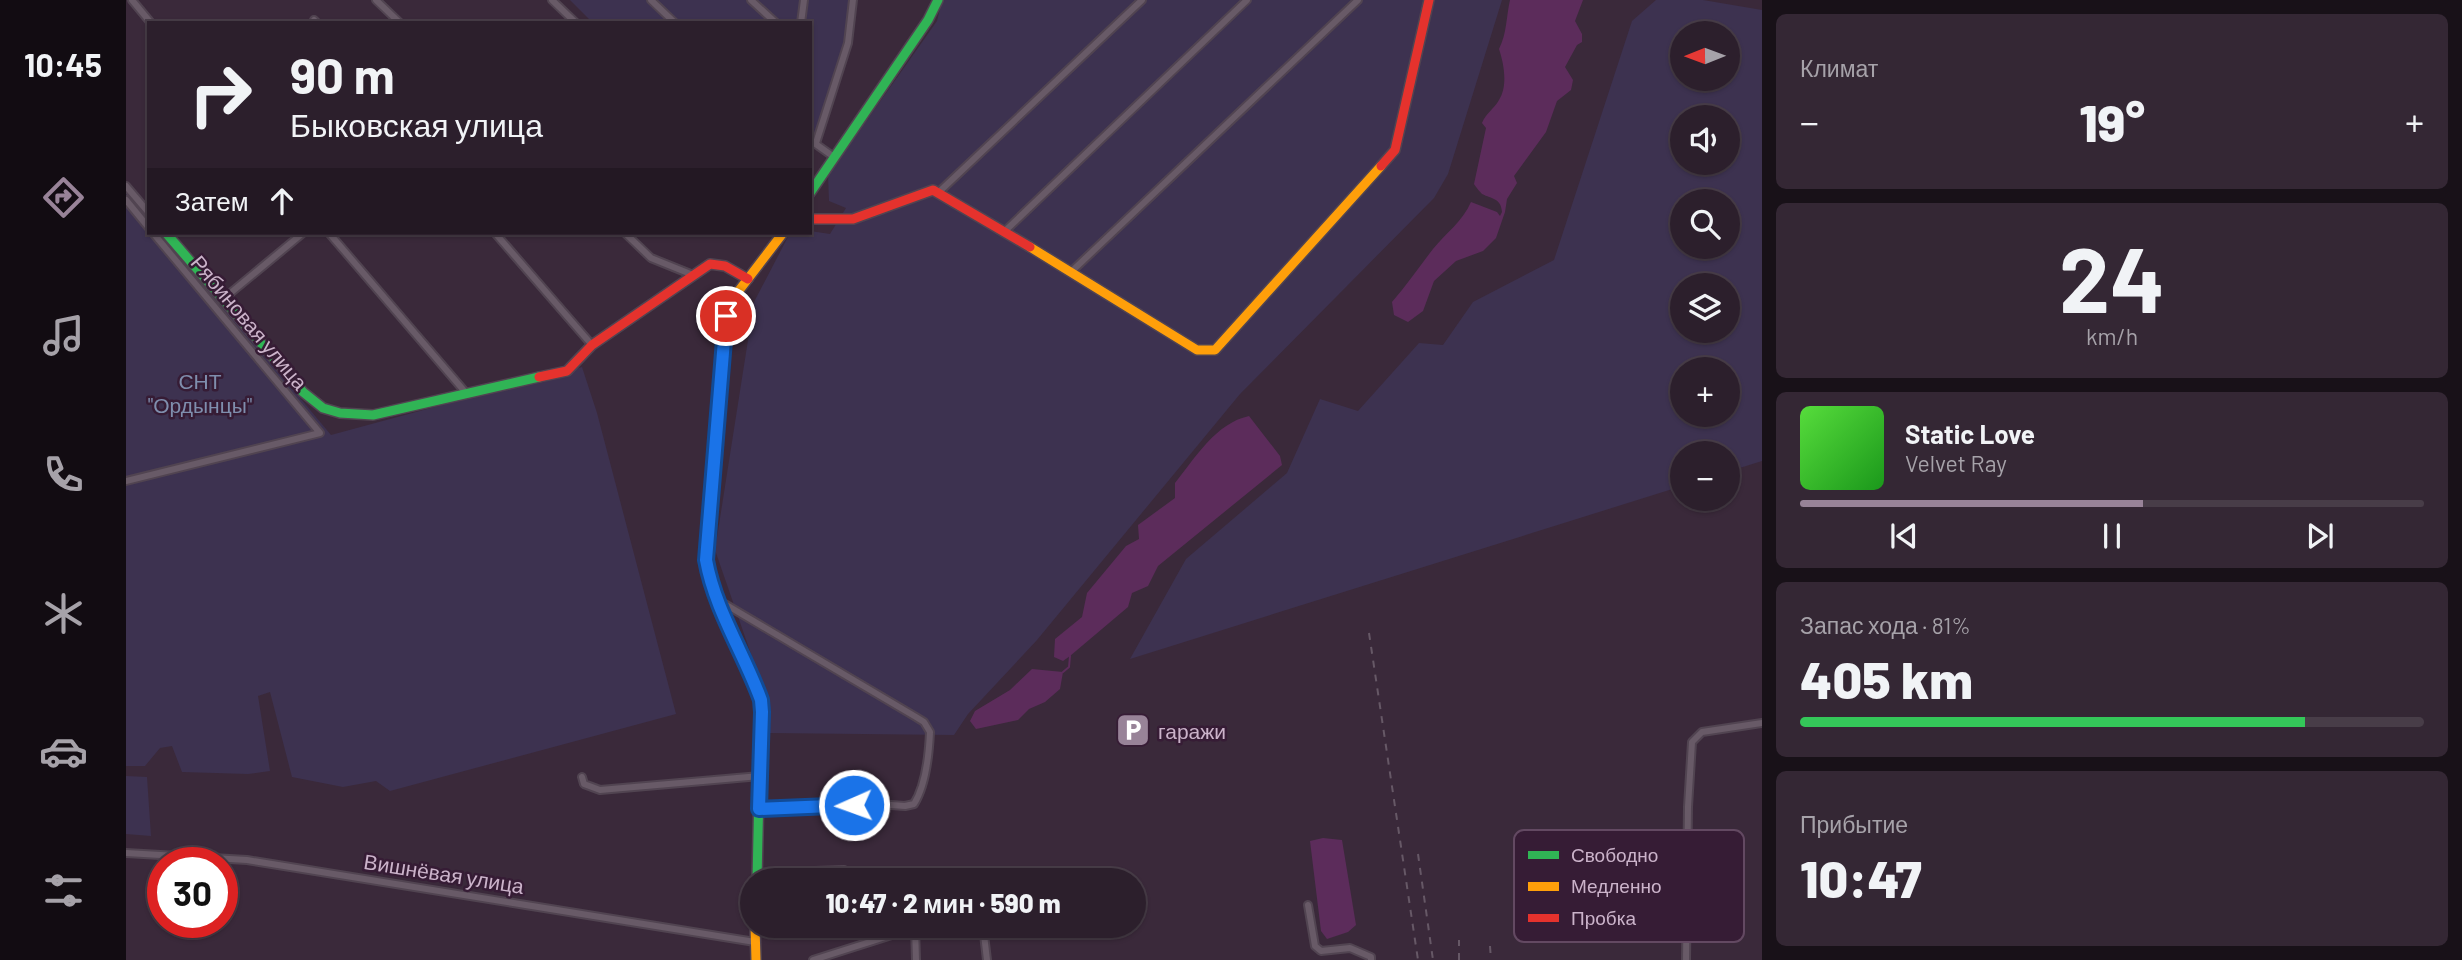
<!DOCTYPE html>
<html lang="ru">
<head>
<meta charset="utf-8">
<style>
	body { margin:0; font-family:Barlow,sans-serif; background:#342734; color:#f1f3f6; height:100vh; display:flex; flex-direction:column; font-size:26px; white-space:nowrap }
	* { box-sizing:border-box; margin:0 }
	p { font-size:23px; color:#a6a2a9 }
	.icon { flex:none; width:38px; height:38px; fill:none; stroke:currentColor; stroke-width:2; stroke-linecap:round; stroke-linejoin:round }
	.map { position:relative; flex:1; overflow:hidden }
	.panel { display:flex; flex-direction:column; gap:14px; padding:14px; background:#181118; width:700px }
	.panel>* { flex:none }
	.guide { position:absolute; left:21px; top:21px; width:665px; height:214px; border-radius:0px; box-shadow:0 2px 5px #0004,0 0 0 2px #483d48; background:#2c1f2c; color:#f1f3f6; overflow:hidden }
	.needle { width:46px; rotate:269deg }
	.tools { position:absolute; left:1544px; top:21px; display:grid; gap:14px }
	.tools a { display:grid; place-items:center; width:70px; height:70px; border-radius:50%; background:#2c1f2c; box-shadow:0 2px 5px #0004,0 0 0 2px #483d48; font-size:35px }
	.speed { position:absolute; left:21px; top:847px; display:flex; gap:14px; font-size:35px; font-weight:700; text-align:center }
	.speed>* { display:grid; place-content:center; width:91px; height:91px; border-radius:50%; background:#2c1f2c; box-shadow:0 2px 5px #0004,0 0 0 2px #483d48; line-height:1 }
	.speed .limit { border:10px solid #d22; background:#fff; color:#111 }
	.pin { position:absolute; display:grid; place-items:center; width:60px; height:60px; color:#fff; margin:-30px; border:4px solid #fff; border-radius:50%; box-shadow:0 2px 7px #0007 }
	.me { position:absolute; width:77px; margin:-38px; rotate:268deg; stroke-linejoin:round; filter:drop-shadow(0 0 5px #0008) }
	.turn { display:flex; align-items:center; gap:24px; height:147px; padding:0 28px; font-size:32px }
	.turn .icon { width:91px; height:91px; stroke-width:2.5 }
	.turn b { display:block; font-size:49px; line-height:60px }
	.then { display:flex; align-items:center; height:66px; padding:0 28px; background:#0003; gap:14px; font-size:26px }
	.big { font-size:52px; font-weight:800; line-height:1.1 }
	.panel .widget { flex:1; display:flex; flex-direction:column; justify-content:center; gap:10px; min-width:0; padding:0 24px; border-radius:10px; background:#342734 }
	.panel .dial { align-items:center; gap:0 }
	.dial b { font-size:91px; line-height:1 }
	.song { display:flex; align-items:center; gap:21px }
	.cover { width:84px; height:84px; border-radius:10px; background:linear-gradient(135deg,hsl(110 70% 55%),hsl(120 70% 35%)) }
	.played { height:7px; border-radius:4px; background:linear-gradient(90deg,#988398 55%,#483d48 55%) }
	.keys { display:flex; justify-content:space-around; direction:ltr }
	.heat { display:flex; justify-content:space-between; align-items:center; font-size:38px; direction:ltr }
	.charge { height:10px; border-radius:5px; background:linear-gradient(90deg,#34c759 81%,#483d48 0) }
	.trip { position:absolute; left:614px; top:868px; width:406px; height:70px; border-radius:35px; background:#2c1f2c; box-shadow:0 2px 5px #0004,0 0 0 2px #483d48; font-weight:800; line-height:70px; text-align:center }
	main { display:flex; flex:1; min-height:0 }
	.tab-bar { display:flex; flex-direction:column; width:126px; justify-content:space-around; align-items:center; background:#120c12; color:#a6a2a9 }
	.tab-bar .icon { width:49px; height:49px }
	.tab-bar .on { color:#988398 }
	.tab-bar b { font-size:32px; color:#f1f3f6 }
	.map>svg:first-child { display:block }
	.green { fill:#3d3250; fill-rule:evenodd }
	.water { fill:#5c2c5b }
	.lines { fill:none; stroke-linecap:round; stroke-linejoin:round }
	.stream { stroke:#5c2c5b; stroke-width:2 }
	.street-casing { stroke:#514451; stroke-width:10 }
	.fast-casing { stroke:#514451; stroke-width:12 }
	.slow-casing { stroke:#514451; stroke-width:12 }
	.jam-casing { stroke:#514451; stroke-width:12 }
	.street { stroke:#685a67; stroke-width:6 }
	.fast { stroke:#30b455; stroke-width:9 }
	.slow { stroke:#ff9f0a; stroke-width:9 }
	.jam { stroke:#e5322d; stroke-width:9 }
	.rail { stroke:#665866; stroke-width:2; stroke-dasharray:7 7; stroke-linecap:butt }
	.route-casing { stroke:#114b97; stroke-width:18 }
	.route { stroke:#1a73e8; stroke-width:12 }
	.labels { text-anchor:middle; dominant-baseline:central; stroke-width:5; stroke-linejoin:round; paint-order:stroke }
	.street-label { font-size:21px; fill:#cbb3ca; stroke:#361c35 }
	.park-label { font-size:21px; fill:#7f8ead; stroke:#361c35 }
	.poi-label { font-size:21px; fill:#cbb3ca; stroke:#361c35; text-anchor:start }
	.key { fill:#361c35; stroke:#634962; stroke-width:2 }
	.key-label { font-size:19px; fill:#cbb3ca }
</style>
</head>
<body>
<main>
<nav class="tab-bar">
<b>10:45</b>
<svg class="icon on" aria-label="directions" viewBox="0 0 24 24"><path d="M12 3l9 9-9 9-9-9zM9 14v-3h6M13 9l2 2-2 2"/></svg>
<svg class="icon" aria-label="music" viewBox="0 0 24 24"><path d="M9 18V5l10-2v13"/><circle cx="6" cy="18" r="3"/><circle cx="16" cy="16" r="3"/></svg>
<svg class="icon" aria-label="phone" viewBox="0 0 24 24"><path d="M5 4h4l2 5-3 2q2 4 5 5l2-3 5 2v4C11 20 4 13 5 4z"/></svg>
<svg class="icon" aria-label="climate" viewBox="0 0 24 24"><path d="M12 3v18M4 7l16 10M4 17L20 7"/></svg>
<svg class="icon" aria-label="car" viewBox="0 0 24 24"><path d="M5 17H2v-5l4-1 3-4h7l3 4 3 1v5h-3M9 17h6M6 11h13"/><circle cx="7" cy="17" r="2"/><circle cx="17" cy="17" r="2"/></svg>
<svg class="icon" aria-label="filters" viewBox="0 0 24 24"><path d="M4 7h16M4 17h16"/><circle cx="9" cy="7" r="2"/><circle cx="15" cy="17" r="2"/></svg>
</nav>
<div class="map">
<svg width="1636" height="960" viewBox="0 0 1636 960">
	<rect width="100%" height="100%" fill="#3a293a"/>
	<!-- green -->
	<path class="green" d="M444,0H725C720,53 704,105 684,154V23H467Z
		M816,0H1376L1322,174L1308,198L1114,394L911,640L842,714L828,735L643,733L644,709L589,550L628,302L664,233L684,231L704,234L720,208L703,201L702,175L811,21Z
		M1530,0H1577L1636,10V461L1601,472V453H1556V486L1004,659L1060,559L1161,473L1194,399L1232,411L1293,343L1317,345L1347,302L1428,260L1506,21ZM1556,33H1601V79H1556ZM1601,117V163H1556V117ZM1601,201V247H1556V201ZM1556,285H1601V331H1556ZM1556,369H1601V415H1556Z
		M0,189L23,216V233H36L205,435L456,367L471,413L550,714L264,791L250,781L217,787L166,777L144,692L132,696L144,771L122,774L56,772L46,746L34,748L19,766H0Z
		M0,776L21,777L25,836L0,834Z"/>
	<!-- water -->
	<path class="water" d="M1384,0H1457L1449,21L1456,34V42L1451,45L1439,67L1447,80L1445,90L1431,101L1420,132L1388,176L1391,183L1381,199L1379,212L1370,238L1357,251L1330,261L1308,281L1297,311L1282,322L1268,315L1266,302C1281,285 1293,267 1307,249C1320,233 1337,221 1345,202L1371,212L1374,216L1376,212C1375,198 1366,199 1356,194C1355,193 1349,186 1348,184L1360,128L1356,123C1360,113 1368,109 1373,100C1382,86 1378,64 1373,49C1381,33 1380,18 1384,0Z
		M1123,416L1154,456L1156,465L1032,566L1022,586L1006,593L1002,607L944,656L937,661L928,657L929,639L956,617L961,593L1000,546L1013,539L1012,525L1049,498V483C1069,458 1090,423 1123,416Z
		M906,669L937,672L934,689L919,702L903,709L892,720L850,729L844,721L849,711L884,690Z
		M1197,838L1216,840L1230,925L1222,932L1201,939L1195,931L1184,841Z"/>
	<g class="lines">
		<!-- stream -->
		<path class="stream" d="M937,672L943,667L944,656"/>
		<!-- street casing -->
		<g class="street-casing">
			<path id="street" d="M6,0L25,23
				M250,0L274,23
				M426,0L450,23
				M525,0L549,23
				M625,0L650,23
				M188,20L191,23
				M675,23L678,0
				M684,140L708,157
				M690,143L722,43L727,0
				M0,186L23,213
				M813,192L1016,0
				M0,200L23,228
				M879,231L1121,0
				M203,233L340,393
				M369,233L466,345
				M499,233L525,258L567,275
				M946,271L1232,0
				M96,300L177,233
				M0,481L194,433L27,233
				M592,600L790,717L798,722L804,732C803,754 800,785 788,804L779,806L751,804L633,809
				M456,777L458,784L474,790L634,776
				M0,853L121,860L629,942
				M631,873L718,870
				M1182,905L1189,946L1195,951L1224,948L1245,957V960
				M857,926L861,960
				M789,927L790,960
				M687,960L794,926
				M1560,960L1562,807L1566,742L1576,732L1636,723"/>
		</g>
		<!-- fast casing -->
		<g class="fast-casing">
			<path id="fast" d="M684,193L802,20L812,0
				M40,233L177,392L197,408L214,413L247,415L413,377
				M589,447L581,543L582,564L592,604L635,700L631,880"/>
		</g>
		<!-- slow casing -->
		<g class="slow-casing">
			<path id="slow" d="M904,247L1071,350H1089L1255,166
				M589,447L600,316L608,297L657,233
				M629,926L630,960"/>
		</g>
		<!-- jam casing -->
		<g class="jam-casing">
			<path id="jam" d="M1255,166L1269,150L1303,0
				M684,219H727L807,190L904,247
				M413,377L441,371L466,345L584,264L599,266L622,279"/>
		</g>
		<!-- street -->
		<use href="#street" class="street"/>
		<!-- fast -->
		<use href="#fast" class="fast"/>
		<!-- slow -->
		<use href="#slow" class="slow"/>
		<!-- jam -->
		<use href="#jam" class="jam"/>
		<!-- rail -->
		<path class="rail" d="M1243,633L1292,960
			M1292,854L1307,960
			M1364,946L1365,960
			M1333,960V940"/>
	</g>
	<g class="lines">
		<!-- route casing -->
		<g class="route-casing">
			<path id="route" d="M600,316L580,560C589,610 618,653 635,700L636,712L633,809L728,805"/>
		</g>
		<!-- route -->
		<use href="#route" class="route"/>
	</g>
	<!-- icons -->
	<defs>
		<g id="parking-square" transform="scale(1.75)"><rect x="-9" y="-9" width="18" height="18" rx="4" fill="#988398" stroke="#361c35"/><path d="M-3.5-5.5H1a3.5 3.5 0 0 1 0 7H-1V5.5H-3.5ZM-1-3.4V-.6H.8a1.4 1.4 0 0 0 0-2.8Z" fill="#fff"/></g>
	</defs>
	<g fill-rule="evenodd">
		<use href="#parking-square" x="1007" y="730"/>
	</g>
	<g class="labels">
		<!-- street labels -->
		<g class="street-label">
			<text transform="translate(124 322) rotate(50)">Рябиновая улица</text>
			<text transform="translate(318 873) rotate(9)">Вишнёвая улица</text>
		</g>
		<!-- park labels -->
		<g class="park-label">
			<text x="74" y="380">СНТ<tspan x="74" dy="24">"Ордынцы"</tspan></text>
		</g>
		<!-- poi labels -->
		<g class="poi-label">
			<text x="1032" y="730">гаражи</text>
		</g>
	</g>
	<!-- legend -->
	<rect x="1388" y="830" width="230" height="112" rx="10" class="key"/>
	<rect x="1402" y="851" width="31" height="8" fill="#30b455"/>
	<rect x="1402" y="882" width="31" height="9" fill="#ff9f0a"/>
	<rect x="1402" y="914" width="31" height="8" fill="#e5322d"/>
	<g class="key-label">
		<text x="1445" y="862">Свободно</text>
		<text x="1445" y="893">Медленно</text>
		<text x="1445" y="925">Пробка</text>
	</g>
</svg>
<div class="tools">
<a><svg class="needle" viewBox="-14 -14 28 28"><path d="M0-13l5 13h-10z" fill="#e53935"/><path d="M0 13l5-13h-10z" fill="#a6a2a9"/></svg></a>
<a><svg class="icon" aria-label="sound" viewBox="0 0 24 24"><path d="M4 9h4l5-4v14l-5-4H4zM17 9q2 3 0 6"/></svg></a>
<a><svg class="icon" aria-label="search" viewBox="0 0 24 24"><circle cx="10" cy="10" r="6"/><path d="M15 15l6 6"/></svg></a>
<a><svg class="icon" aria-label="layers" viewBox="0 0 24 24"><path d="M12 4l9 5-9 5-9-5zM3 14l9 5 9-5"/></svg></a>
<a>+</a>
<a>−</a>
</div>
<div class="speed"><div class="limit">30</div></div>
<div class="pin" style="left:600px;top:316px;background:#d93025"><svg class="icon" aria-label="arrive" viewBox="0 0 24 24"><path d="M6 21V4h12l-3 4 3 4H6"/></svg></div>
<svg class="me" style="left:728px;top:805px" viewBox="-20 -20 40 40"><circle r="17" fill="#1a73e8" stroke="#fff" stroke-width="3"/><path d="M0-11L8 9 0 5-8 9z" fill="#fff"/></svg>
<div class="trip">10:47 · 2 мин · 590 m</div>
<div class="guide">
<div class="turn"><svg class="icon" aria-label="right" viewBox="0 0 24 24"><path d="M7 20v-9h11M14 6l5 5-5 5"/></svg><div><b>90 m</b>Быковская улица</div></div>
<div class="then">Затем<svg class="icon" aria-label="ahead" viewBox="0 0 24 24"><path d="M12 20V5M6 11l6-6 6 6"/></svg></div>
</div>
</div>
<section class="panel">
<div class="widget"><p>Климат</p>
<div class="heat"><a>−</a><b class="big">19°</b><a>+</a></div>
</div>
<div class="widget dial"><b>24</b><p>km/h</p></div>
<div class="widget">
<div class="song"><i class="cover"></i><div><b>Static Love</b><p>Velvet Ray</p></div></div>
<div class="played"></div>
<div class="keys"><svg class="icon" aria-label="previous" viewBox="0 0 24 24"><path d="M18 5L8 12l10 7zM5 5v14"/></svg><svg class="icon" aria-label="pause" viewBox="0 0 24 24"><path d="M8 5v14M16 5v14"/></svg><svg class="icon" aria-label="next" viewBox="0 0 24 24"><path d="M6 5l10 7-10 7zM19 5v14"/></svg></div>
</div>
<div class="widget"><p>Запас хода · 81%</p><b class="big">405 km</b><div class="charge"></div></div>
<div class="widget"><p>Прибытие</p><b class="big">10:47</b></div>
</section>
</main>
</body>
</html>
